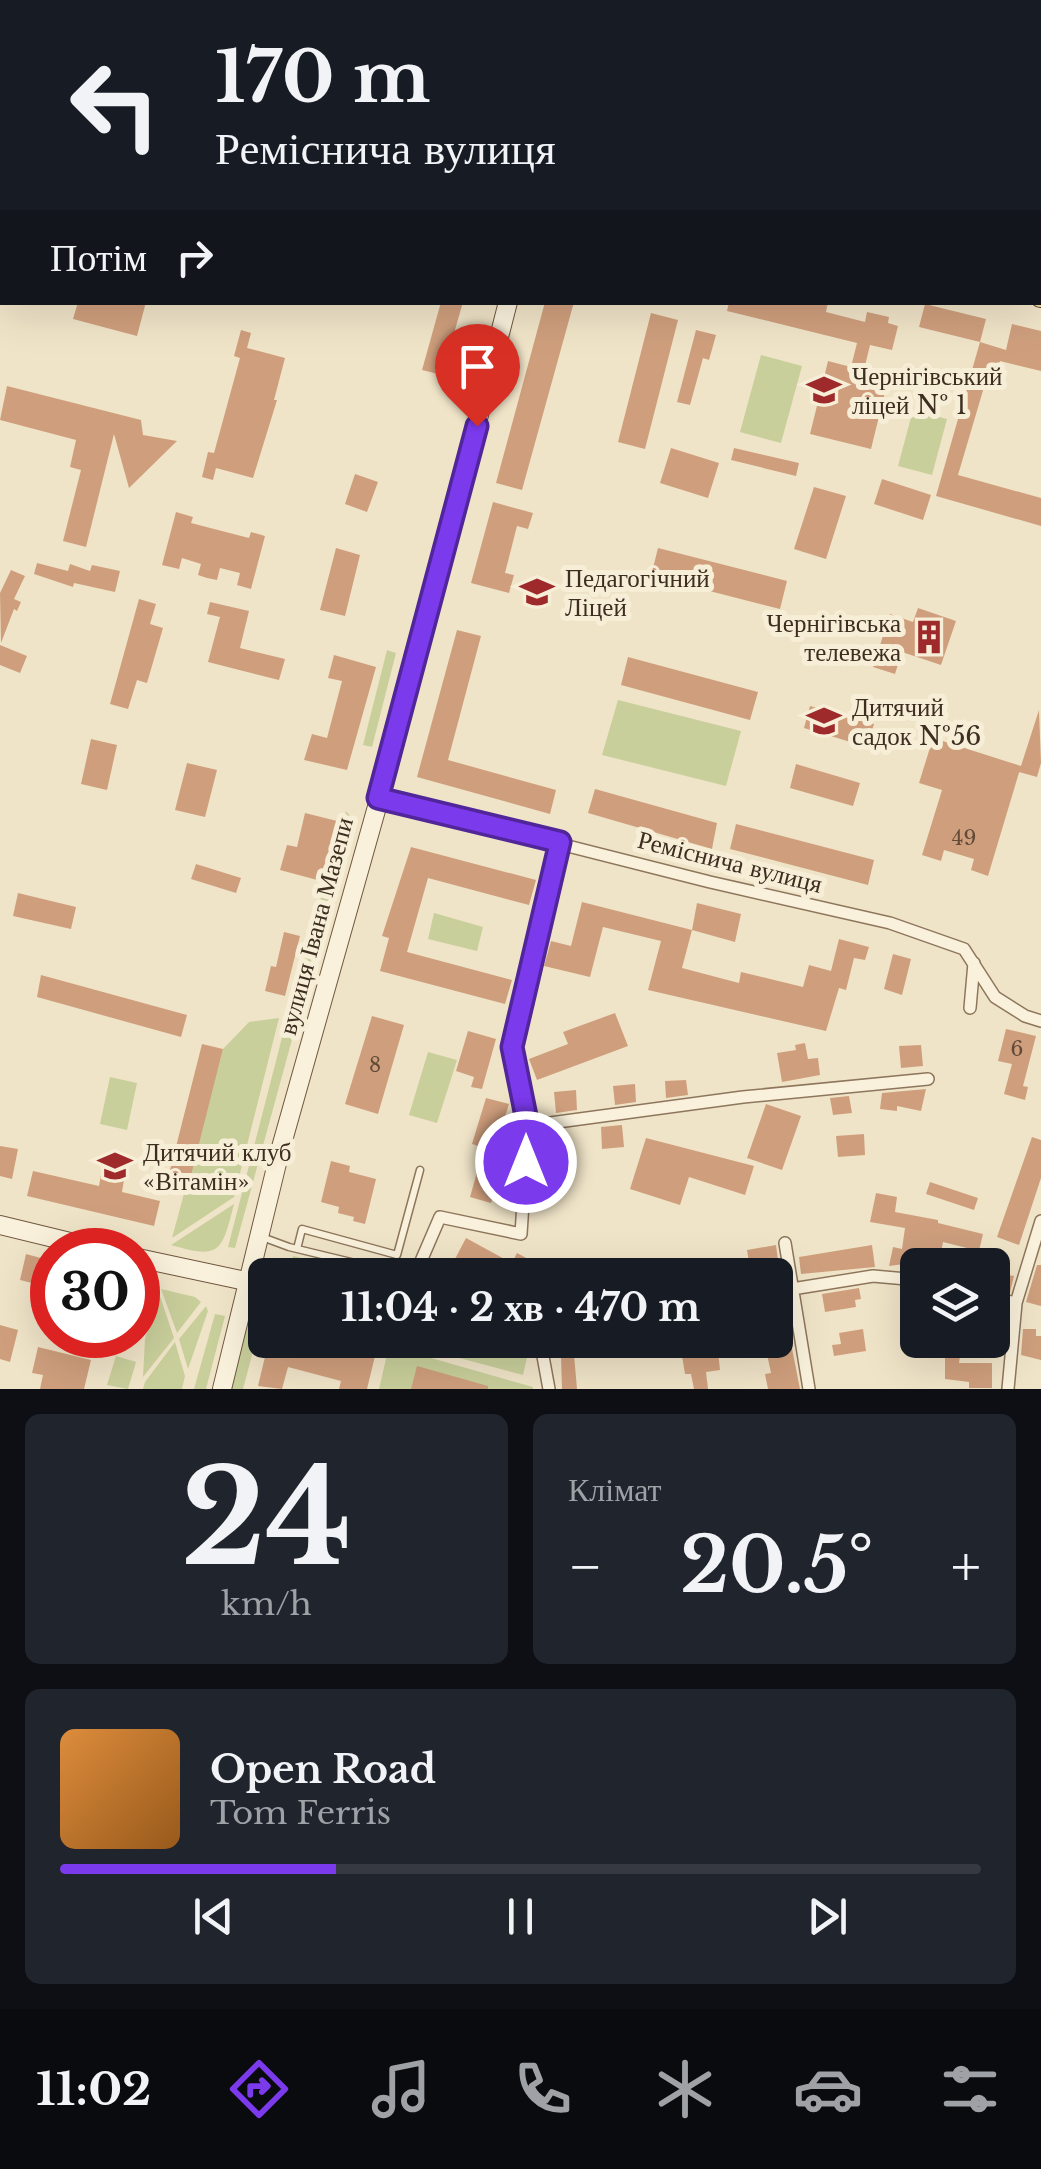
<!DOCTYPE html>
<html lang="uk">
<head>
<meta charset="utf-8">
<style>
	body { margin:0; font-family:"Libre Baskerville",serif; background:#20242c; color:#f1f3f6; height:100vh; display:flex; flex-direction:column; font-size:38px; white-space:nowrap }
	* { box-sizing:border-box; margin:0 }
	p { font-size:32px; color:#9ea1a6 }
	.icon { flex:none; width:55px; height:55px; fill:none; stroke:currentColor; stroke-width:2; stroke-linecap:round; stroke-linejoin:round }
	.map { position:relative; height:1389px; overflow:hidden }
	.side { display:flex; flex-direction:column; gap:25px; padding:25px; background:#0d0f14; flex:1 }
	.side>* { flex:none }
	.banner { position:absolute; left:0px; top:0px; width:1042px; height:305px; box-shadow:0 10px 40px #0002; background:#171b24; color:#f1f3f6; overflow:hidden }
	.tools { position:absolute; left:900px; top:1248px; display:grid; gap:20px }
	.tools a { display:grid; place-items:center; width:110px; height:110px; border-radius:15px; background:#171b24; box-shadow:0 10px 40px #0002; font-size:50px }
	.speed { position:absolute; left:30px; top:1228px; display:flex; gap:20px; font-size:50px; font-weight:700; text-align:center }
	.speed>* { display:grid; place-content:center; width:130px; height:130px; border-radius:50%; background:#171b24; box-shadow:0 10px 40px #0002; line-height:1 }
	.speed .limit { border:15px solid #d22; background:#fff; color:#111 }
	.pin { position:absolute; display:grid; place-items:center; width:85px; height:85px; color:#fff; margin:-102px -42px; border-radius:50% 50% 50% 0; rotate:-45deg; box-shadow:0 0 10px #0007 }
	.pin .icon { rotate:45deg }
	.me { position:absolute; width:110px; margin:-55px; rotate:0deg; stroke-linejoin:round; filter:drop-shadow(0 0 8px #0008) }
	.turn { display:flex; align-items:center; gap:35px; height:210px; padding:0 50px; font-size:45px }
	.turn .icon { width:130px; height:130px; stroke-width:2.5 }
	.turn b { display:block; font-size:70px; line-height:85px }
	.then { display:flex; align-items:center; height:95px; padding:0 50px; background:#0003; gap:20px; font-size:38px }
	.big { font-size:75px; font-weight:800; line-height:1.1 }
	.side .tile { flex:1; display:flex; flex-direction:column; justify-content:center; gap:15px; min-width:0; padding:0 35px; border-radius:15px; background:#20242c }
	.side .dial { align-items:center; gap:0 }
	.dial b { font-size:130px; line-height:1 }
	.song { display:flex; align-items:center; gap:30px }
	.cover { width:120px; height:120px; border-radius:15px; background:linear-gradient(135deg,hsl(30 70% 55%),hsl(30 70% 35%)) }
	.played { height:10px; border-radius:5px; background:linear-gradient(90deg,#7c3aed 30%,#363941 30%) }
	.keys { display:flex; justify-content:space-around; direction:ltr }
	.heat { display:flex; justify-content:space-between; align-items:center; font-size:55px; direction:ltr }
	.side .tiles { flex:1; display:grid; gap:25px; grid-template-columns:1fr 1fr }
	.tile:last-child { grid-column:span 2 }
	.trip { position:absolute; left:248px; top:1258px; width:545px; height:100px; border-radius:15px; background:#171b24; box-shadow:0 10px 40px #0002; font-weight:800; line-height:100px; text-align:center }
	.dock { display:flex; height:160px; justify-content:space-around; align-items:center; background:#090b0e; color:#9ea1a6 }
	.dock .icon { width:70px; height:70px }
	.dock .active { color:#7c3aed }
	.dock b { font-size:45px; color:#f1f3f6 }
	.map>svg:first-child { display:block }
	.green { fill:#c9cf9b }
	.building { fill:#cf9f7d }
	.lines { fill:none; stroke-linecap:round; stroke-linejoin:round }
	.lane-casing { stroke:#8d765c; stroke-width:9 }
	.street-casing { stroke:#8d765c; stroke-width:14 }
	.secondary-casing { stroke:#6f573f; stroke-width:20 }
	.primary-casing { stroke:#5b4430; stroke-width:20 }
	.lane { stroke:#faf1dc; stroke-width:6 }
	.street { stroke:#faf1dc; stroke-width:11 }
	.secondary { stroke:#faf1dc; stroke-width:18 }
	.primary { stroke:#f3d9a0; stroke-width:18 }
	.route-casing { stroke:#51269a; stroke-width:25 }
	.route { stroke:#7c3aed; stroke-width:18 }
	.labels { text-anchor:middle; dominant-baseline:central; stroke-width:10; stroke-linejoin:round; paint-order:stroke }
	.number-label { font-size:20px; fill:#624a37 }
	.poi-label { font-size:25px; fill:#3d2e20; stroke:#f7eed8; text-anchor:start }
	.street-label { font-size:25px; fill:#3d2e20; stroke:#f7eed8 }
</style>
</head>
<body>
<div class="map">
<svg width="1041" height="1389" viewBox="0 0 1041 1389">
	<rect width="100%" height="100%" fill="#f0e4c8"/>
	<!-- green -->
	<path class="green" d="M19,0H559L565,2H28Z
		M761,355L802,366L781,443L740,432Z
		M913,410L947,419L932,475L898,466Z
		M387,650L396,653L372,747L363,745Z
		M618,700L741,731L726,786L602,755Z
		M346,811L352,819L322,924L314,922Z
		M434,913L483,927L477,951L428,939Z
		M312,930L322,932L298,1015L289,1013Z
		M279,1018L234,1197L172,1238L223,1049L249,1022Z
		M286,1022L296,1025L235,1248L228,1247Z
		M428,1052L457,1060L437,1123L409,1115Z
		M110,1077L137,1083L127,1130L100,1124Z
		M234,1204C222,1251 221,1260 171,1245Z
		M293,1256L377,1275H288Z
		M261,1266L275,1269L273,1275H265V1306L243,1389H229Z
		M161,1289L195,1297L201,1302L177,1333Z
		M159,1293L174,1338L143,1377L145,1339Z
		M206,1306L208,1311L188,1369L179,1339Z
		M215,1314L225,1316L206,1389H194Z
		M420,1340H531L523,1375L418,1347Z
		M175,1342L185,1376L182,1389H143L145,1382Z
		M389,1346L533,1387V1389H379Z
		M116,1356L136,1362L128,1389L107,1385Z"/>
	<!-- building -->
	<path class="building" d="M78,302H146L137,336L73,319Z
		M441,302H463L442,375L422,370Z
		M545,302H574L522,490L496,483Z
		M729,302L803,305L804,302H828L826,312L865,322L867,312L889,317L888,323L898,326L892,350L870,345L864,370L889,376L871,449L810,434L828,361L851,367L857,343L727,311Z
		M925,304L986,319L980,342L919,327Z
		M651,313L678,320L645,449L618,442Z
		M1012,324L1041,331V371L1000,361L996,378L987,377L958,475L1041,498V526L936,496L980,342L1006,350Z
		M241,330L251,333L247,348L285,358L274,400H277L253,478L216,468L213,480L202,477L208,452L214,453L240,358L234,356Z
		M696,330L716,335L709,360L703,358L690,405L677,402Z
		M7,386L141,420L143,435L177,441L129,488L114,434L86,547L63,541L81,470L70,467L76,440L0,420Z
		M671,448L719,463L708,498L660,483Z
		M734,448L799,463L796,476L731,460Z
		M355,474L378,482L367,512L345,504Z
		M882,479L931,495L923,520L874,504Z
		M814,487L846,496L826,559L794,549Z
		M493,502L533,513L528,529L517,526L505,573L514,575L509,593L471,583Z
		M176,512L193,517L191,523L249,538L251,532L265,536L251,589L237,585L240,573L220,568L217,580L207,578L198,575L201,564L182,558L179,569L162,565Z
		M336,548L360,555L345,616L320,610Z
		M658,548L787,581L780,609L651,576Z
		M37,563L68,571L70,564L90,571L92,565L120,571L115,592L74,583L73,587L34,574Z
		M11,570L25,576L14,599L21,602L17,611L14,609L1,643L0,593Z
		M139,599L156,604L150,624L163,628L147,683L137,680L128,709L110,704Z
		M210,602L249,611L240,648L285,659L279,680L208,662L220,617L207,614Z
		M918,608L956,621L941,665L902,652L895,674L873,667L890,614L913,622Z
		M457,630L481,636L448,760L556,790L550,814L417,777Z
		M0,645L27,656L20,673L0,665Z
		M334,655L376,667L347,770L304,760L312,734L327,738L342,681L328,678Z
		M628,657L758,692L750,720L621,685Z
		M810,706L874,724L867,747L804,728Z
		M1039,710L1041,763L1037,777L1019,772Z
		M933,738L1021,766L988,876L971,870L974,859L944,850L941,861L922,855L942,790L919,783Z
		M91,739L117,745L107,790L81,784Z
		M187,763L217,770L205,817L175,810Z
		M796,764L860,783L853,806L790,788Z
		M595,789L717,823L712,849L588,813Z
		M305,813L337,821L321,881L280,870L287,845L297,847Z
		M736,824L874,860L868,885L730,849Z
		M411,847L536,880L529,905L428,878L407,952L512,980L505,1004L380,971L389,938L382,936Z
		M196,864L241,878L236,893L191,879Z
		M18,893L76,907L71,929L13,916Z
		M582,902L692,930L682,968L739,983L741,972L803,987L809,965L831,971L839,939L869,947L865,960L854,958L846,990L839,988L826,1031L648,990L661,941L603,927L590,977L544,966L551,941L571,946Z
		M697,903L741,914L735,942L692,930Z
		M284,932L300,936L285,996L265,991L271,966L276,967Z
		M893,954L911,959L902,995L884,989Z
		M41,975L187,1015L181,1037L37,997Z
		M615,1013L628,1046L537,1080L529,1059L568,1044L563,1032Z
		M372,1016L404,1025L378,1114L345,1104Z
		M1006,1029L1036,1036L1023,1086L1028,1087L1025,1100L1004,1094L1012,1064L998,1061Z
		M468,1031L496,1039L482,1089L471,1087L474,1077L456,1071Z
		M805,1043L808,1059L818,1058L820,1075L782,1082L777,1053L796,1050L795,1045Z
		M202,1044L223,1049L186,1195L165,1190Z
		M921,1045L923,1066L901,1068L899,1046Z
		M686,1080L688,1095L666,1098L665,1081Z
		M635,1084L636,1102L615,1105L613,1086Z
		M926,1089L921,1111L897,1106V1111L880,1109L882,1093Z
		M576,1090L577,1110L556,1113L554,1092Z
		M849,1096L852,1113L833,1115L830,1098Z
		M486,1098L509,1104L494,1152L505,1156L491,1203L470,1197L484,1148L472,1144Z
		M766,1104L801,1116L782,1170L747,1158Z
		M622,1125L624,1147L602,1149L601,1127Z
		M864,1134L865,1155L838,1157L836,1136Z
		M560,1136L561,1158L540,1159L538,1138Z
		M1032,1137L1041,1140V1178L1019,1245L997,1237Z
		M646,1138L754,1166L745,1195L689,1177L680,1205L630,1189Z
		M0,1146L18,1149L12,1179L0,1176Z
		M104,1158L127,1162L122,1192L160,1201L154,1226L27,1196L33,1171L99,1186Z
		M331,1161L350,1166L349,1172L376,1179L365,1224L353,1221L354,1217L338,1213L339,1207L321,1202Z
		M930,1182L978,1198L974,1210L926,1194Z
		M876,1193L897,1197L895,1212L938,1220V1223L983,1234L979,1251L943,1242L939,1265H918V1271L905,1269L904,1264L889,1266L893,1247L902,1249L905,1228L870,1222Z
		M466,1238L512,1263L517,1253L558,1275H485L455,1259Z
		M776,1245L780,1275H751L747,1250Z
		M872,1245L875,1267L801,1274L799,1257Z
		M26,1254L52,1261V1288L20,1280Z
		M1037,1265H1041V1306L1026,1302Z
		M992,1272L1014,1276L1010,1292L992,1289Z
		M781,1280L790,1338L800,1389H768L765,1374L771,1373L764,1340H775V1281Z
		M859,1288L861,1299L855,1300L856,1307L825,1312L822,1294Z
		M0,1325L18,1330L10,1362L0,1359Z
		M863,1329L866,1351L834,1356L832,1345L841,1344L839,1333Z
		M1023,1329H1036V1336H1041V1360L1021,1355Z
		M269,1340H312L375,1356L367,1389H339L341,1381L288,1367L282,1389L258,1386Z
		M945,1341L962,1343L959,1363H992V1388H969V1382L945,1379Z
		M38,1347L91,1360L84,1389H40L43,1375L32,1373Z
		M718,1351L720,1370L706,1372L708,1389H694L691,1374H685L682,1356Z
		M574,1355L577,1389H562L561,1356Z
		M417,1366L488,1386V1389H411Z"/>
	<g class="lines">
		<!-- lane casing -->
		<g class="lane-casing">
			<path id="lane" d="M262,1237L289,1247L405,1275
				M297,1249L302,1229L397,1255L420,1170
				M396,1349L398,1340"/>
		</g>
		<!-- street casing -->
		<g class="street-casing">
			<path id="street" d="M378,798L710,882L890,923L964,949L995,997L1025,1016L1041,1021
				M970,1008L974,963
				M528,1126L743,1097L928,1079
				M785,1243L809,1389
				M415,1275L440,1217L521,1234L528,1126L512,1047L559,842
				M792,1289L873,1276L918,1280
				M992,1298L1016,1303
				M540,1340L549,1389
				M1008,1389L1016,1303L1041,1221"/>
		</g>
		<!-- secondary casing -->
		<g class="secondary-casing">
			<path id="secondary" d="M586,2L587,0
				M0,1225L103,1250
				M138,1258L250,1282
				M222,1389L280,1151L391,757L508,302"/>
		</g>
		<!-- primary casing -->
		<g class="primary-casing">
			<path id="primary" d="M596,0L605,2
				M0,9L2,10
				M1040,127H1041
				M1040,298H1041"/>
		</g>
		<!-- lane -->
		<use href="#lane" class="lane"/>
		<!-- street -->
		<use href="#street" class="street"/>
		<!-- secondary -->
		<use href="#secondary" class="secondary"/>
		<!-- primary -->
		<use href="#primary" class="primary"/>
	</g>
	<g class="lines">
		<!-- route casing -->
		<g class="route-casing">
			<path id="route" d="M477,426L378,798L560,842L512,1047L528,1126L526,1162"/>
		</g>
		<!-- route -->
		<use href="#route" class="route"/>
	</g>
	<!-- icons -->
	<defs>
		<g id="school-bare" transform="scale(2.7)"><path d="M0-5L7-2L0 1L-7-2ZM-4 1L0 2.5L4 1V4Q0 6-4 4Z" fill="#9e2a2b" stroke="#f7eed8" stroke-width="2.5" paint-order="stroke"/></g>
		<g id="university-bare" transform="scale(2.7)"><path d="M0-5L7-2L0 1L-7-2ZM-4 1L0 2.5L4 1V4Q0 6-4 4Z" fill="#9e2a2b" stroke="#f7eed8" stroke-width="2.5" paint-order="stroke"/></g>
		<g id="building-bare" transform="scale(2.7)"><path d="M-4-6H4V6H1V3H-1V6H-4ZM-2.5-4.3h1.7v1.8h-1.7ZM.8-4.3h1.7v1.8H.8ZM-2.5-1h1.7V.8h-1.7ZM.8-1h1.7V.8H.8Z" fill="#9e2a2b" stroke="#f7eed8" stroke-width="2.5" paint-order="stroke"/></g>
	</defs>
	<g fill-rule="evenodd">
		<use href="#school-bare" x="824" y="390"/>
		<use href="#university-bare" x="537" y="592"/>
		<use href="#building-bare" x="929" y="637"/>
		<use href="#school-bare" x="824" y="721"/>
		<use href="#school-bare" x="115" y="1166"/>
	</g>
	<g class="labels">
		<!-- number labels -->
		<g class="number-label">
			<text x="964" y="838">49</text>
			<text x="1017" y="1049">6</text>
			<text x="375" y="1065">8</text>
		</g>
		<!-- poi labels -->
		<g class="poi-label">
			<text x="852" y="376">Чернігівський<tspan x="852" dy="29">ліцей № 1</tspan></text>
			<text x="565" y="578">Педагогічний<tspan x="565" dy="29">Ліцей</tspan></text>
			<text x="901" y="623" text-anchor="end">Чернігівська<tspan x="901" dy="29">телевежа</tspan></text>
			<text x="852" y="707">Дитячий<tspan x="852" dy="29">садок №56</tspan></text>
			<text x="143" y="1152">Дитячий клуб<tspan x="143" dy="29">«Вітамін»</tspan></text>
		</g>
		<!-- street labels -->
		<g class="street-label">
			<text transform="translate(730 862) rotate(14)">Реміснича вулиця</text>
			<text transform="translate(316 926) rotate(-75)">вулиця Івана Мазепи</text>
		</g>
	</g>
</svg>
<div class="tools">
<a><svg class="icon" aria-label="layers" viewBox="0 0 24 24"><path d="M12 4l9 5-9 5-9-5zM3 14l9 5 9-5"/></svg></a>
</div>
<div class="speed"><div class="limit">30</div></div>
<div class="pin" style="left:477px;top:426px;background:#d93025"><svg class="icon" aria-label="arrive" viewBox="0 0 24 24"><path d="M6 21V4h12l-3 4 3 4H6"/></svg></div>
<svg class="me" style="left:526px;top:1162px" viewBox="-20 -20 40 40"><circle r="17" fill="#7c3aed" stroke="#fff" stroke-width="3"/><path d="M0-11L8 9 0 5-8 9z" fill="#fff"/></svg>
<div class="trip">11:04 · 2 хв · 470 m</div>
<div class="banner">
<div class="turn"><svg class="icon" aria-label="left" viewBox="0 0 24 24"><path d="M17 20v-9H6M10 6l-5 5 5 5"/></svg><div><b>170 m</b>Реміснича вулиця</div></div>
<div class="then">Потім<svg class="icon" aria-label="right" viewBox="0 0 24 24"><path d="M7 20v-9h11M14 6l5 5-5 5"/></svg></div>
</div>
</div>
<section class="side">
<div class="tiles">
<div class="tile dial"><b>24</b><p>km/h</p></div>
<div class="tile"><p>Клімат</p>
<div class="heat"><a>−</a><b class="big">20.5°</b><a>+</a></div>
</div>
<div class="tile">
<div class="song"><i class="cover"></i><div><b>Open Road</b><p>Tom Ferris</p></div></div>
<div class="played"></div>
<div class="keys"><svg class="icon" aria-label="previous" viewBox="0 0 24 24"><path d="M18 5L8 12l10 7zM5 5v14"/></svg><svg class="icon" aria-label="pause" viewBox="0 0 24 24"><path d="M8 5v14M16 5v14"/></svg><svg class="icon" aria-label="next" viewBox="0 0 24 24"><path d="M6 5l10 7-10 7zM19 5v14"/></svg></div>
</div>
</div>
</section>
<nav class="dock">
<b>11:02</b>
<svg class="icon active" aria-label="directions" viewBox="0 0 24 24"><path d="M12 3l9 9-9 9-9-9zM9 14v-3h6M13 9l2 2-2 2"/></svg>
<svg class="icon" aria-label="music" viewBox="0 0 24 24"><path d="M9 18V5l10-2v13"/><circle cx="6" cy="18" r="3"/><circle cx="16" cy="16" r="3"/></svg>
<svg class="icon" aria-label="phone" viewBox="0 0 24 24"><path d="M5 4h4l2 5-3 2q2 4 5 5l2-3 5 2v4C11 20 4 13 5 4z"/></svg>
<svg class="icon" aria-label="climate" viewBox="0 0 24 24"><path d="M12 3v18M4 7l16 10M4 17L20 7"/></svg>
<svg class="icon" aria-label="car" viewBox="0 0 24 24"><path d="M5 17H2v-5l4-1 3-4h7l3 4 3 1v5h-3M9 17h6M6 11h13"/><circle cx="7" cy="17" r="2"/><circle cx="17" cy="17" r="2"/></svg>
<svg class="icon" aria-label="filters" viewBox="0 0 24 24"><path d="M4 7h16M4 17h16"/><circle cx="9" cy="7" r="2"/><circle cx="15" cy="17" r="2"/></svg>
</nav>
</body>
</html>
